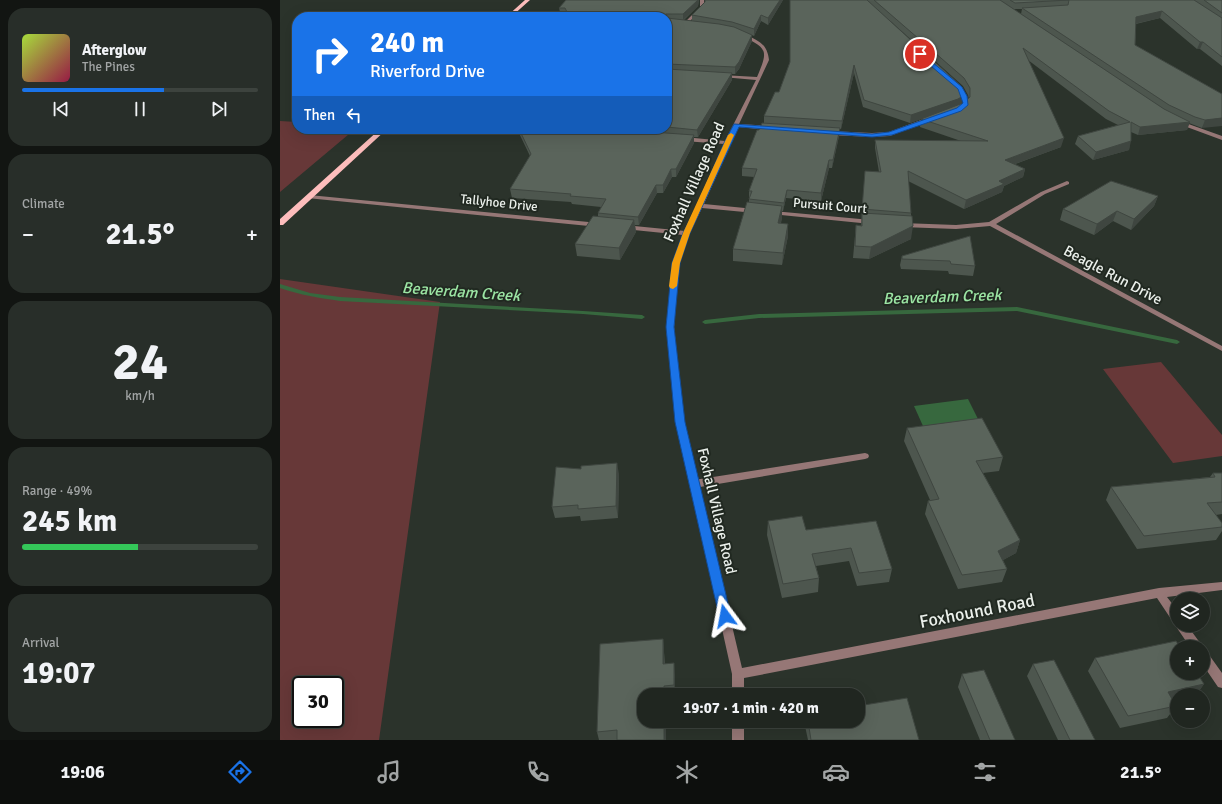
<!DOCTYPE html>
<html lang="en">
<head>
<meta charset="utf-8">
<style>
	body { margin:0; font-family:Signika,sans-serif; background:#282e29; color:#f1f3f6; height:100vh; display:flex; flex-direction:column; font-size:15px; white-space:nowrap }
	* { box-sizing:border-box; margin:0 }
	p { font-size:13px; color:#a2a5a5 }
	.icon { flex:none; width:22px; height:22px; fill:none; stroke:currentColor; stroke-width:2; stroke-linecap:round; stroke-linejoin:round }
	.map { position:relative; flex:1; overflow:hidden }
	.details { display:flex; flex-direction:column; gap:8px; padding:8px; background:#121512; width:280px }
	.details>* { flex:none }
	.guide { position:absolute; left:12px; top:12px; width:380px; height:122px; border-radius:16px; box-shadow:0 4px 16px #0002,0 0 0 1px #3d433e; background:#1a73e8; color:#fff; overflow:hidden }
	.tools { position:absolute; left:890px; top:592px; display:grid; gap:8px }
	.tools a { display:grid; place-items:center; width:40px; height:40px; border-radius:50%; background:#202620; box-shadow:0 4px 16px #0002,0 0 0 1px #3d433e; font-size:20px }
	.speed { position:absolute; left:12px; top:676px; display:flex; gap:8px; font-size:20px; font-weight:700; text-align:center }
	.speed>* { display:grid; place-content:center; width:52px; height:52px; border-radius:50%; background:#202620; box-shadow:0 4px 16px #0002,0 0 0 1px #3d433e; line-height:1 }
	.speed .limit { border:2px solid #111; border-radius:6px; background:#fff; color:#111 }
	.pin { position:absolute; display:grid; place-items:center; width:34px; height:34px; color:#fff; margin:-17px; border:2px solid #fff; border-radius:50%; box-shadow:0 1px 4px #0007 }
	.me { position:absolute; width:44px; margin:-22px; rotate:347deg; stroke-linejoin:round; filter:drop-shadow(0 0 3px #0008) }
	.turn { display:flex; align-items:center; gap:14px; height:84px; padding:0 12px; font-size:18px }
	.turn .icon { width:52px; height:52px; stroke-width:2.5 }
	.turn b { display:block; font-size:28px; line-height:34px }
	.then { display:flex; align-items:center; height:38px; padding:0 12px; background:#0003; gap:8px; font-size:15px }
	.big { font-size:30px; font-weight:700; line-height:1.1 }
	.details .widget { flex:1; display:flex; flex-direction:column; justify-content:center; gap:6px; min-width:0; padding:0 14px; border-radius:16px; background:#282e29 }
	.details .dial { align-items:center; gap:0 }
	.dial b { font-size:52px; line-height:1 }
	.song { display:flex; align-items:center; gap:12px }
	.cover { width:48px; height:48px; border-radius:6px; background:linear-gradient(135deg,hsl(80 70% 55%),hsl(340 70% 35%)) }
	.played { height:4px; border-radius:2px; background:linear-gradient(90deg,#1a73e8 60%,#3d433e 60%) }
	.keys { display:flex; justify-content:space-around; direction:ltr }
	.heat { display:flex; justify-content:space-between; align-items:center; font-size:22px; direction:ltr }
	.charge { height:6px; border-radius:3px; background:linear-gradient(90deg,#34c759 49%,#3d433e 0) }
	.trip { position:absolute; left:357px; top:688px; width:228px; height:40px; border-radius:16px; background:#202620; box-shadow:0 4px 16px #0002,0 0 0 1px #3d433e; font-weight:700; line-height:40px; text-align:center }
	.menu { display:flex; height:64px; justify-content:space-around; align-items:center; background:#0d0f0d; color:#a2a5a5 }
	.menu .icon { width:28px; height:28px }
	.menu .active { color:#1a73e8 }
	.menu b { font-size:18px; color:#f1f3f6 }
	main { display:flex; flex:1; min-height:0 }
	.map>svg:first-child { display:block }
	.green { fill:#673838; fill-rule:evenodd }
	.water { fill:#37683e }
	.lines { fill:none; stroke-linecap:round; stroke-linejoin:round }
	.stream { fill:#37683e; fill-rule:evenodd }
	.lane { fill:#967776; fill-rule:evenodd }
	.street { fill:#967776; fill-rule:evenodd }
	.primary { fill:#fdbdbc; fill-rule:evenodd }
	.wall { fill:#4d564e; fill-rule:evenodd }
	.shaded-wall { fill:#3f4640 }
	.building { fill:#5a645b; stroke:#3f4640 }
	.route { fill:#1a73e8; stroke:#114b97 }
	.slow { fill:#f59e0b }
	.labels { text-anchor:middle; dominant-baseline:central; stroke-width:4; stroke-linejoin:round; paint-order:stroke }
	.far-street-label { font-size:13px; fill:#ebf0eb; stroke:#212921 }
	.street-label { font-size:15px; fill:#ebf0eb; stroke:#212921 }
	.water-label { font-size:16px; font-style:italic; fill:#9ce6a4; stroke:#212921 }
	.near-street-label { font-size:18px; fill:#ebf0eb; stroke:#212921 }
</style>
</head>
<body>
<main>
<section class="details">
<div class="widget">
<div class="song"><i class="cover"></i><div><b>Afterglow</b><p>The Pines</p></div></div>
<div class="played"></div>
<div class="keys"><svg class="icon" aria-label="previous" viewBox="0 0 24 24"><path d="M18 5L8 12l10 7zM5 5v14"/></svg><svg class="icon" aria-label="pause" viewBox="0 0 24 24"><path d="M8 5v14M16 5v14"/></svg><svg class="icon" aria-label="next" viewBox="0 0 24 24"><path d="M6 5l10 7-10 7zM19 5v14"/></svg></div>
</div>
<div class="widget"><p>Climate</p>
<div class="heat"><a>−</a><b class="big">21.5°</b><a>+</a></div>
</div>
<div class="widget dial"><b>24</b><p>km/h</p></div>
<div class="widget"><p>Range · 49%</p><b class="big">245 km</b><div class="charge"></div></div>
<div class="widget"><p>Arrival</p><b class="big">19:07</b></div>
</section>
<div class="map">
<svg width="942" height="740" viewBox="0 0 942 740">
	<rect width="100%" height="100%" fill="#2b332b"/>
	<!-- green -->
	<path class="green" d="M0,121L17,122V129H75L0,192Z
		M0,279L160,302L99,740H0ZM21,685H55V719H21Z
		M881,362L942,435V456L893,463L823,369Z"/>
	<!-- water -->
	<path class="water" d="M688,399L698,419L643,426L634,406Z"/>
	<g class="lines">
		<!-- stream -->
		<path class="stream" d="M0,284L30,293L60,297L303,311L362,315L365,317L362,319L303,314L60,301C40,298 20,295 0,288Z
			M737,307L897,340L900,342L897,344L737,311L479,318L425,324L422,322L425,320L479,314Z"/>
		<!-- lane -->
		<path class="lane" d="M585,453L588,454L589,456L588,458L585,459L414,488L411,487L409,484L411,481L414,480Z"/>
		<!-- street -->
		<path class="street" d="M420,0H424V7L407,24H405V22L420,7Z
			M231,14L285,16L287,17L230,16Z
			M461,33H463C478,41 487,43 489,60L459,124L490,126L493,128L490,130L458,127L424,204L475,209L478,211L475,213L422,208L410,233L399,263L394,327L404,422L462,668L879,588L942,582V590L887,597L897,610V625H907L923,647H910L897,628L896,624L893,622L877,598L464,678V695H452V674L396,422L386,327L393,263L403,235L344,229L341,227L344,225L405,231L444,144L404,141L401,139L404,137L445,141L476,80L442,77L440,76L442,75L477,77C489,49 487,49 461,35Z
			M675,84H679L687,96L688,104L683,109L678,108L683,104V96L675,85Z
			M649,117L652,119L651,120L610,136L592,137L550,135L547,133L550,131L592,133L609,132Z
			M896,121H900L942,136V140L896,123Z
			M787,181L789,182V184L765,194L716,224L942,346V351L710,226L676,229L622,227L619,225L622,223L676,225L709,222L761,192Z
			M29,195L319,223L322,225L319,227L27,198V196Z
			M493,211L591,220L594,222L591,224L491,214V212Z
			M923,651L927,652L942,673V688L938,687L923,665Z
			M452,721H464V740H452Z"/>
		<!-- primary -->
		<path class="primary" d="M245,0H250L231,17H226Z
			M100,129H107L3,225H0V219Z"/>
	</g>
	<!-- wall -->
	<path class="wall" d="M286,0H419L418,6L404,20L412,21V15L503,0L488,25L481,21L474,36L472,35V41L459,69L455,74H452V80L418,137H414V143L396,177H392L383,193H377L359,225H355L356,232L340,260L297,256L295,244L318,216V213L321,207L292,204L291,202L232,198L230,189L250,156L237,129H387V17H271L280,12L279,8Z
		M510,0H942V66L920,49H917L880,18L856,24L855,45L942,94L922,128L909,123L907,130L858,135L851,132L849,150L813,160L795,144L798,136L838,125L826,119L748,60L781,147L735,164L745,169L743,177L724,186L722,192L684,209L628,181L631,213V239L589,259L573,258L576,225L581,226L585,171L599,172L595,148V140L681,141L640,127L641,119L630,123L583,107L574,73L561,129H560L559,136L552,168H549L541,201L506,198L503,211H502V217L501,223L508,236L502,265L453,261V249L469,202V191L474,177L462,176V168L479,130L484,123V116L499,92L510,62ZM734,9H742L741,14ZM608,19L683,86L688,95L689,99L683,103L679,105L682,103L683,96Z
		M878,196L874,206L851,230L833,221L814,235L780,220L783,209Z
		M690,236L695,266L693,276L669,274L668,271L621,269L620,265L622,256Z
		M627,428L723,457L719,471L703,473L740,540L736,553L723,560L727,569L722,582L678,589L645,514L648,501L650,500L624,441Z
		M933,473H942V514L936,515L942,523V531L936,540L857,549L826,500L831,487L930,477Z
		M339,474L338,518L301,521L300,516L275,518L272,507Z
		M488,521L526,530L596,521L612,569L609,582L577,586L569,561L536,566L539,578L538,592L502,598L487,535Z
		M383,639L384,652L385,664L395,675V695H364V721H386V740H319L317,732Z
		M815,658L924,684L916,695H897V700L893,701L896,706L887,718L840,728L808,671Z
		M753,664L815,740H778L747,676Z
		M682,674L735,740H700L678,687Z
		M525,721H578L639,740H528L525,726Z"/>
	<!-- shaded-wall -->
	<path class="shaded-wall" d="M418,0H419L418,6L403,20V14Z
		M500,0H503L488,25V18Z
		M882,11L880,18L854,24L856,17Z
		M481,15V21L474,36V29Z
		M472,35V41L459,69L455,74V67Z
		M920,42H923L920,49H917Z
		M574,65V73L561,129L562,121Z
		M452,73V80L418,137L417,130Z
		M683,96L682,103L676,107L630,123L631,115Z
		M942,118V126L922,128L925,120Z
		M910,122L907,130L858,135L860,127Z
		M560,128L559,136L552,168L553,160Z
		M414,135V143L396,177V169Z
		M784,138L781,147L724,168L725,160Z
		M851,141L849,150L813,160L816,152Z
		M549,160V168L541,201V193Z
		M391,169L392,177L383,193V185Z
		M745,169L743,177L724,186L722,192L684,209L686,200L719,181Z
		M376,185L377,193L359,225L358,217Z
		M507,190L506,198L503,211L504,203Z
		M878,196L874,206L851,230L854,219Z
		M502,206V217L498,235V223Z
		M837,211L833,221L814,235L817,224Z
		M354,220L356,232L340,260L339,248Z
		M508,224V236L502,265L503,253Z
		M633,226L631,239L589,259L591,247Z
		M337,463L339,474L338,518L336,506Z
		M740,540L736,553L714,565L718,551Z
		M383,639L384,652L385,676L383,664Z
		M394,663L395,675V695L394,685Z
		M924,684L916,695H897V700L879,704L888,692Z
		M384,721H386V740H384Z"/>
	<!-- building -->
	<path class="building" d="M286,0H418L403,14H386V17H271L276,12H287L285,8H279Z
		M425,0H500L488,18L481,15L474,29L452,22L412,15L425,2Z
		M510,0H587L678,83L683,89V96L678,99L631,115L584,100L574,65L562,121L484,116L495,92H499L510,62Z
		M594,0H720L884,109L910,122L860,127L851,122V141L816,152L798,136L850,122L829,111L743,48L784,138L725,160L745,169L719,181L724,184L686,200L628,171L631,213L582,209L585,171L601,172L595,140L708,141L641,119L683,103L690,97V88L684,78Z
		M730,0H914L942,18V57L923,42H920L882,11L856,17L855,45L942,94V118L925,120L915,117L889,105L742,8L788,5L789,0L735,3Z
		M924,0H942V13Z
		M387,18L439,24L454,27L472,35L459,62L455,67L387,64Z
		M387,69L452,73L417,130L387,127Z
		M482,123L560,128L553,160H549L541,193L507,190L504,203L469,199L472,191H469L477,169L462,168L477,130H479Z
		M239,129H330L414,135L396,169H391L383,185H376L358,217L318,213L326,199L290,196L291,194L230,189L251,154Z
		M831,181L878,196L854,219L837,211L817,224L783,209Z
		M467,202L502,206L498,223L508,224L503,253L453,249Z
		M582,213L632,216L633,226L591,247L575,246L576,225L582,226Z
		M313,216L354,220L339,248L295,244Z
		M690,236L695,266L671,264L670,261L622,259V256Z
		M702,418L723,457L696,461L740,540L718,551L727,569L682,575L648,501L659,499L627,428Z
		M337,463L336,506L298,509V505L272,507L276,467L301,469V466Z
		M933,473H942V502L927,503L942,523V527L864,536L831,487L935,477Z
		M522,516L526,530L596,521L612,569L579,573L571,548L532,554L539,578L503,584L488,521Z
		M383,639V664L394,663V685L384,686V695H364V721H384V740H337V730L317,732L320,644Z
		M896,641L900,647H897V673H917L924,684L888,692L896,706L848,716L815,658Z
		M774,660L815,740H790L753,664Z
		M704,670L735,740H710L682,674Z
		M627,698L639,740H531L528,721H578V706Z"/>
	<!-- route -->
	<path class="route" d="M640,52L682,87L687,96L688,105L681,111L612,135L592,137L459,127L410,233L400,263L394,327L405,422L451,616L449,620L445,621L441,620L439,616L395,422L386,327L392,263L403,233L417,206L444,143L454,124L592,134L609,132L677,108L683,103L678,89L638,55V53Z"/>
	<!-- slow -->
	<path class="slow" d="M451,133L454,135L410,233L400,263L397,286L393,289L390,288L389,286L392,263L403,233L448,135Z"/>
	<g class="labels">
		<!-- far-street labels -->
		<g class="far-street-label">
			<text transform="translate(219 203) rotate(6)">Tallyhoe Drive</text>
			<text transform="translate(550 206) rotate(5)">Pursuit Court</text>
		</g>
		<!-- street labels -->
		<g class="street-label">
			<text transform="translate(414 182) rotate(-66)">Foxhall Village Road</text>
			<text transform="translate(833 275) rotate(28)">Beagle Run Drive</text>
			<text transform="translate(437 511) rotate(77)">Foxhall Village Road</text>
		</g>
		<!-- water labels -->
		<g class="water-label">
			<text transform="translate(181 292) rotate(4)">Beaverdam Creek</text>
			<text transform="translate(662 297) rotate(-2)">Beaverdam Creek</text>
		</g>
		<!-- near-street labels -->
		<g class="near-street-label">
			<text transform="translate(697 611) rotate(-11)">Foxhound Road</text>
		</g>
	</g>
</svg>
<div class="tools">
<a><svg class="icon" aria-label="layers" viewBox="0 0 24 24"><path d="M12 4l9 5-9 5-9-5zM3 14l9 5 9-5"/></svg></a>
<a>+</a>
<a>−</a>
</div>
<div class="speed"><div class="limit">30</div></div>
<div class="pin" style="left:640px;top:54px;background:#d93025"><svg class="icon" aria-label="arrive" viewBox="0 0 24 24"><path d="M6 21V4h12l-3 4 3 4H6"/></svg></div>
<svg class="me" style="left:445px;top:616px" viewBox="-20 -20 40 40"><path d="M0-17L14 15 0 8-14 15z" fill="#1a73e8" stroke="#fff" stroke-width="4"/></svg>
<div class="trip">19:07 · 1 min · 420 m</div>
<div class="guide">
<div class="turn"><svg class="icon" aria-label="right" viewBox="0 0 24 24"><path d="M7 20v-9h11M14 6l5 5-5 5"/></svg><div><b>240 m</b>Riverford Drive</div></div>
<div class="then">Then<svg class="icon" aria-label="left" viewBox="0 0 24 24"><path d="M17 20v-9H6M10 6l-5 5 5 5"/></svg></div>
</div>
</div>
</main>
<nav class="menu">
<b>19:06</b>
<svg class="icon active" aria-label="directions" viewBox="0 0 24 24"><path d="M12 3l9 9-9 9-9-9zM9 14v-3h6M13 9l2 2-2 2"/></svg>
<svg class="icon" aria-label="music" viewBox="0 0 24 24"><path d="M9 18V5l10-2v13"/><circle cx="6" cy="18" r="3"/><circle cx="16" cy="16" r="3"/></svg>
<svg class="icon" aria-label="phone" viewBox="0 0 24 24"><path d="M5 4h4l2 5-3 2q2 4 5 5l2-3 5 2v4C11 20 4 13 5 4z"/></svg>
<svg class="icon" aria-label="climate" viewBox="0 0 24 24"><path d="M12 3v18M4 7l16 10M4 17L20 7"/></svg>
<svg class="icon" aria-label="car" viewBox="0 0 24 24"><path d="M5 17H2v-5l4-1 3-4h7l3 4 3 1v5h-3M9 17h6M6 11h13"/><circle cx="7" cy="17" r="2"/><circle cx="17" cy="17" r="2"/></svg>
<svg class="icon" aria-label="filters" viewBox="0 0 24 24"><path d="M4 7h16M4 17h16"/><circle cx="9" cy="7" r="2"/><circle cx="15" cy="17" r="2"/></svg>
<b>21.5°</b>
</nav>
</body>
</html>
